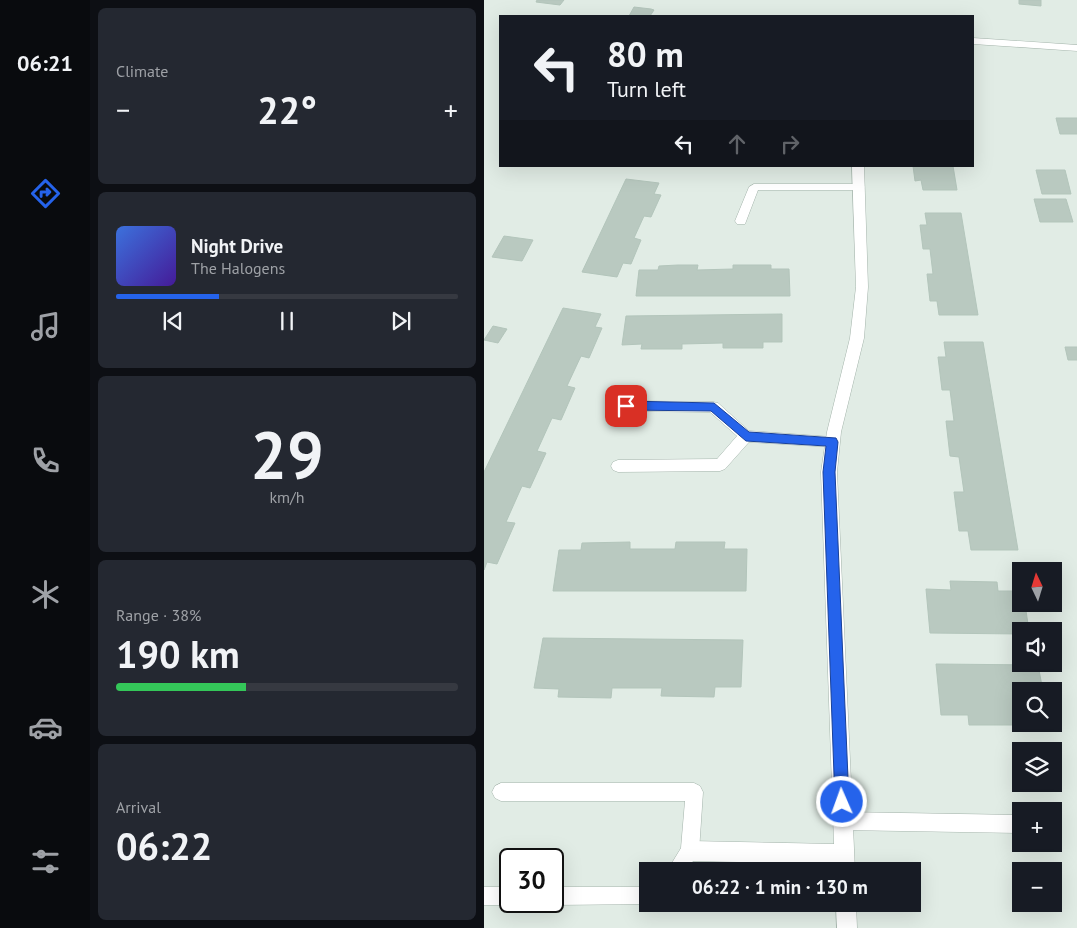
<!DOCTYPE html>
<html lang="en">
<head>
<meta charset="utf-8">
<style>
	body { margin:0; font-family:"PT Sans",sans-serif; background:#242831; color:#f1f3f6; height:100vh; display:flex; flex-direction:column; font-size:19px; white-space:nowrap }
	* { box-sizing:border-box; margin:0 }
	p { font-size:16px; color:#9ea1a6 }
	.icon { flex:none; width:28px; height:28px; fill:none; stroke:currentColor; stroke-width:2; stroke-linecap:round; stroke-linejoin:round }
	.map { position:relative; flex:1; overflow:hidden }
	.details { display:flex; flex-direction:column; gap:8px; padding:8px; background:#0d0f14; width:394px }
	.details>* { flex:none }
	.guide { position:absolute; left:15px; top:15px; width:475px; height:152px; border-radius:0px; box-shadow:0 5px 20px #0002; background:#171b24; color:#f1f3f6; overflow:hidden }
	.needle { width:32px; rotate:356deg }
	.fabs { position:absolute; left:528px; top:562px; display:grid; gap:10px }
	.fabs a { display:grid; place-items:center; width:50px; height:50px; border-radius:0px; background:#171b24; box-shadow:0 5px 20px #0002; font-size:25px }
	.speed { position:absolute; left:15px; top:848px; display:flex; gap:10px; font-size:25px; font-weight:700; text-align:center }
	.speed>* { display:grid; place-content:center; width:65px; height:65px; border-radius:50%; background:#171b24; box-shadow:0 5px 20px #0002; line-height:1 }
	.speed .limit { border:2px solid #111; border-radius:8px; background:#fff; color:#111 }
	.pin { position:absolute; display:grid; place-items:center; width:42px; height:42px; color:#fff; margin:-21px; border-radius:10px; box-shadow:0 2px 8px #0006 }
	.me { position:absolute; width:55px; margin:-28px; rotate:358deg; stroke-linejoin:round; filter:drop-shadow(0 0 4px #0008) }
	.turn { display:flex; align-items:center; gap:18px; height:105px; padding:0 25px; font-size:22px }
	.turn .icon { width:65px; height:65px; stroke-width:2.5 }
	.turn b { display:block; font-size:35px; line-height:42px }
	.lanes { display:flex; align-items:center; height:48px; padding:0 25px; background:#0003; justify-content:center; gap:25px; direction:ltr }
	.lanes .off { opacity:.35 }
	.big { font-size:38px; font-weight:700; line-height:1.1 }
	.details .card { flex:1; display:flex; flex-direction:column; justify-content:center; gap:8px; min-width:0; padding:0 18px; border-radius:8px; background:#242831 }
	.details .dial { align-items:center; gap:0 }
	.dial b { font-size:65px; line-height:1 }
	.song { display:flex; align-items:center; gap:15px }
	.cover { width:60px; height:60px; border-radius:8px; background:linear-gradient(135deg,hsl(220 70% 55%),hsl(260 70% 35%)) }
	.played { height:5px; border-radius:2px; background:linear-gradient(90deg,#2563eb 30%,#363941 30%) }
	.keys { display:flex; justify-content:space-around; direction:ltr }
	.heat { display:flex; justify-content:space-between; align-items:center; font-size:28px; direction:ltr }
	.charge { height:8px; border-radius:4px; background:linear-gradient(90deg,#34c759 38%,#363941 0) }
	.trip { position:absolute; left:155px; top:862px; width:282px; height:50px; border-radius:0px; background:#171b24; box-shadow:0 5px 20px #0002; font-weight:700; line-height:50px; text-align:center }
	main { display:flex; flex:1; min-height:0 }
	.tab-bar { display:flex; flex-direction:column; width:90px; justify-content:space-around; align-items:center; background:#090b0e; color:#9ea1a6 }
	.tab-bar .icon { width:35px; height:35px }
	.tab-bar .selected { color:#2563eb }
	.tab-bar b { font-size:22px; color:#f1f3f6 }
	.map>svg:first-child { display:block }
	.building { fill:#b9c9c0; stroke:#b3c5bb }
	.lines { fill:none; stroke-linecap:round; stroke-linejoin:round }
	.service-casing { stroke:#a4b4ab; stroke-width:1 }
	.minor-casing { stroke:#a4b4ab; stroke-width:1 }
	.service { fill:#fff; fill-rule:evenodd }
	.minor { fill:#fff; fill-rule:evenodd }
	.route { fill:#2563eb; stroke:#184099 }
</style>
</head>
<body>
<main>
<nav class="tab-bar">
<b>06:21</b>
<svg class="icon selected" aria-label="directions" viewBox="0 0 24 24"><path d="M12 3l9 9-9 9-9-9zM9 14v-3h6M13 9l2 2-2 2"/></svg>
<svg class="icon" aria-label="music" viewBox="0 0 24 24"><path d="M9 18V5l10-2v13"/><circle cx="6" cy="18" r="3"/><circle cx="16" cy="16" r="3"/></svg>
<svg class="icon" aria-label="phone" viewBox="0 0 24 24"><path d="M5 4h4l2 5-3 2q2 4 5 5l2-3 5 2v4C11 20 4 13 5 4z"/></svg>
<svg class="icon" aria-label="climate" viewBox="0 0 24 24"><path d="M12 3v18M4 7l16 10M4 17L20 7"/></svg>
<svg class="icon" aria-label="car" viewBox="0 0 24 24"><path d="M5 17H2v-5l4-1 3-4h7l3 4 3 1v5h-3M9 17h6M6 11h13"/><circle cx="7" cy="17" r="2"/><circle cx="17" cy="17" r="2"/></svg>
<svg class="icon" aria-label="filters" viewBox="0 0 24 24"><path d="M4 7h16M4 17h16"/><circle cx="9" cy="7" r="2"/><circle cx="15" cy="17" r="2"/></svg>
</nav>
<section class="details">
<div class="card"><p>Climate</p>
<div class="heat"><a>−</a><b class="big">22°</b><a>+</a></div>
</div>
<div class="card">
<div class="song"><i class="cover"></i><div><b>Night Drive</b><p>The Halogens</p></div></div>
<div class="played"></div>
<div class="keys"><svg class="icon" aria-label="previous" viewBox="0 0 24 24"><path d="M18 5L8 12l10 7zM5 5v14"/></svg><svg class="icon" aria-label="pause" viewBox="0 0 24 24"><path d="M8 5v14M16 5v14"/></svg><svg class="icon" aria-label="next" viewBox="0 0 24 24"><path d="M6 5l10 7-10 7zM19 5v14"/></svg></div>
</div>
<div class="card dial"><b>29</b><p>km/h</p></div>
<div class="card"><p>Range · 38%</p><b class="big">190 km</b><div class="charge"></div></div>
<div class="card"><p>Arrival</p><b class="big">06:22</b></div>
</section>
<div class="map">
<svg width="594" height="928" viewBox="0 0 594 928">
	<rect width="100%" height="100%" fill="#e1ece5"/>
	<!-- building -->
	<path class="building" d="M53,0H80L76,5L52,2Z
		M535,0H557V6L535,4Z
		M150,7L167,9L170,10L166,16H145Z
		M572,118H594V134H576Z
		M429,166H469L473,190H439L437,180L431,181Z
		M552,170H581L587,194H558Z
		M142,179L175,183L170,194L177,195L167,217L160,216L150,238L157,240L147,264L139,263L133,277L98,272Z
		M550,199H582L589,222H556Z
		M441,213H477L494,315H455L453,301H446L443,274H449L446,249H439L436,225H443Z
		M20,236L49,240L38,261L8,257Z
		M194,265H214L213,270L249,269V265H287V269H305L306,296H152L155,270H174L175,266Z
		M79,308L117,314L111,327L118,328L105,358L97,356L83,386L91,388L77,420L68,418L53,451L62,453L46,488L38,486L22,522L31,523L13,564L3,562L0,570V472Z
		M298,314V342H279V348H239V343L198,344V349H157L158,344L138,345L142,316Z
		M9,326L23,329L14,343L0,340Z
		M460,342H499L534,550H487L484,531H475L470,492H480L475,457L466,456L462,421H470L466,390H458L454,357H462Z
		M581,347H594V360H584Z
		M146,542V549H191L192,542H241L240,549H263L262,591H69L75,550H97L98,543Z
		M466,581L513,582L514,591H536V604H541L545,631H536V634L446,633L442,589L467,590Z
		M59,638L259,640L257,687H231L230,697L177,696L178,688H128L127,698L74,697L75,689L50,688Z
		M452,664L554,665L559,691H536V724L538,725H485L484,715H457Z"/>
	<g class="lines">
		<!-- service casing -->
		<g class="service-casing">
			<path id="service" d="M270,184H376L381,187L376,190H274L261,224H253L251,221L265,187Z
				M141,401L229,402L234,403L265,431L348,437L353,438L355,442L353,446L348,447L265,442L241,469L236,471L134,472L129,470L127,466L129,462L134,460L233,459L253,436L226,412L141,411L134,406Z
				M17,783H210L216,786L219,792L215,851L203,871H183L197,848L201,801H17L11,798L8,792L11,786Z
				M359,812L536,815V833L359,830L353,827L350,821L353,815Z
				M0,887H26V901L32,902L26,905H0Z
				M69,887H164V904H167L69,905L62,901H69Z"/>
		</g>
		<!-- minor casing -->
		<g class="minor-casing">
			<path id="minor" d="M489,38L594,45V51L489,44Z
				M368,166H380L384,287L380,338L357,432L353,472L371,871H351V864L206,861L199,858L196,851L199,844L206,841L350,844L337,472L343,432L366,338L372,287Z
				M352,904H372L373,928H353Z"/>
		</g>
		<!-- service -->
		<use href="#service" class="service"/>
		<!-- minor -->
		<use href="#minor" class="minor"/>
	</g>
	<!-- route -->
	<path class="route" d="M142,401L230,403L265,432L352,438L354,442L351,472L365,802L363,807L358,809L353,807L351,802L339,472L342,446L262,441L227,411L142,410L136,406Z"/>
</svg>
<div class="fabs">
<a><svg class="needle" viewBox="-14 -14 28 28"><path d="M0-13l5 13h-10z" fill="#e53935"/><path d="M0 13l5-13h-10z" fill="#9ea1a6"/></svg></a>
<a><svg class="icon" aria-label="sound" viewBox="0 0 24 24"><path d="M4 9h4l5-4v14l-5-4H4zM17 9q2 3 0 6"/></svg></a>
<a><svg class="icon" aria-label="search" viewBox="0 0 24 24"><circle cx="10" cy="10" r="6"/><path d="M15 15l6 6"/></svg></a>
<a><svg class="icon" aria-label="layers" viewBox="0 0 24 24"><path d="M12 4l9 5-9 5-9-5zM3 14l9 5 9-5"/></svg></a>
<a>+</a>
<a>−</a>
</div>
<div class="speed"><div class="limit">30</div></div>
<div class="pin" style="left:142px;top:406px;background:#d93025"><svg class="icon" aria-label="arrive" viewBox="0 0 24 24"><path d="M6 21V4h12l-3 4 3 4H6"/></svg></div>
<svg class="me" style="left:358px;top:802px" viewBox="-20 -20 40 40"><circle r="17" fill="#2563eb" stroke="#fff" stroke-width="3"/><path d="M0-11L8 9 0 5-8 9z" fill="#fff"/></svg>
<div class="trip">06:22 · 1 min · 130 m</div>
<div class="guide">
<div class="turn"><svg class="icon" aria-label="left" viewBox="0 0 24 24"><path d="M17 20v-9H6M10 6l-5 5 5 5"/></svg><div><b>80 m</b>Turn left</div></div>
<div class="lanes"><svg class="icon" aria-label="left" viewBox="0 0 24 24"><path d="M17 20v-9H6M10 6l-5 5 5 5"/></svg><svg class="icon off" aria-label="ahead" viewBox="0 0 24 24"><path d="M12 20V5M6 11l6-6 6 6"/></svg><svg class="icon off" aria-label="right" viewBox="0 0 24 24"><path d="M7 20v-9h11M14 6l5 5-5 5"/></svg></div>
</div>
</div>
</main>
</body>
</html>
